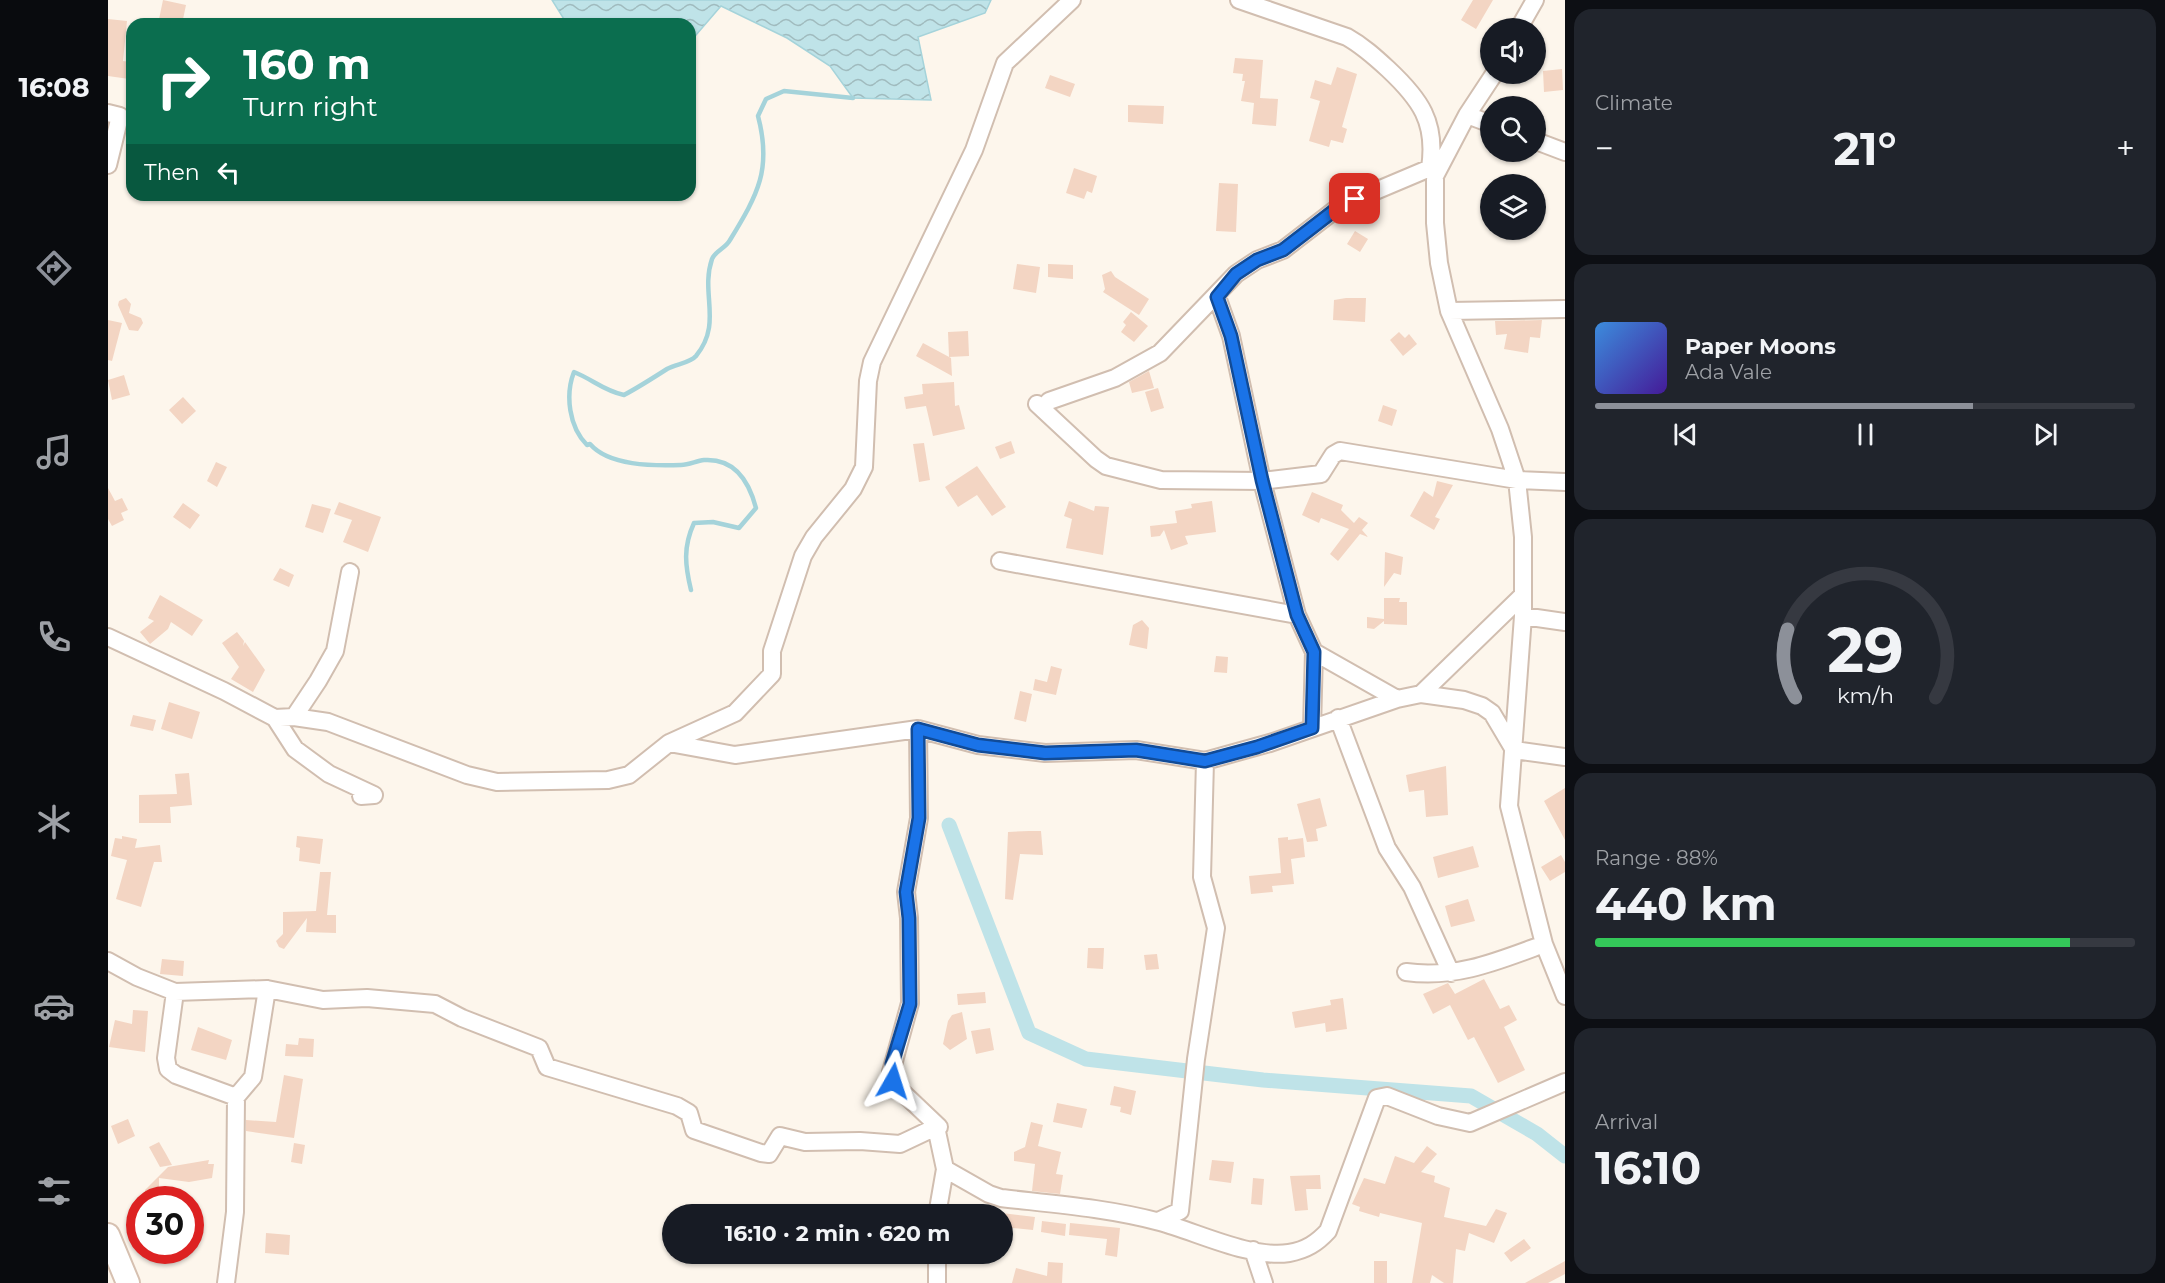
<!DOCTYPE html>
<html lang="en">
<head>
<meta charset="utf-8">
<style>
	body { margin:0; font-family:Montserrat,sans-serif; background:#20242c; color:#f1f3f6; height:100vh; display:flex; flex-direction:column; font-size:22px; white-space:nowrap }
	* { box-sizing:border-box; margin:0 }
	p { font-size:20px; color:#9ea1a6 }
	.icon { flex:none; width:33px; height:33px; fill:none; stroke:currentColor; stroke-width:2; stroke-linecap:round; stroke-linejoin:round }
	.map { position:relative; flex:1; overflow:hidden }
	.drawer { display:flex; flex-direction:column; gap:9px; padding:9px; background:#0d0f14; width:600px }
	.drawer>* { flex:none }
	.top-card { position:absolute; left:18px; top:18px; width:570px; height:183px; border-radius:18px; box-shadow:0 2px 4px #0004; background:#0b6e4f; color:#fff; overflow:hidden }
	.controls { position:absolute; left:1372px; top:18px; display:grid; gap:12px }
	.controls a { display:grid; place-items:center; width:66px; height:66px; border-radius:50%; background:#171b24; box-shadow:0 2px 4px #0004; font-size:30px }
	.speed { position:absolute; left:18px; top:1186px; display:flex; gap:12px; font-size:30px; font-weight:700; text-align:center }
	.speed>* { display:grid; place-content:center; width:78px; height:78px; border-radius:50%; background:#171b24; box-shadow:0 2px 4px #0004; line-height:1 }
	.speed .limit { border:9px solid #d22; background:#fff; color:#111 }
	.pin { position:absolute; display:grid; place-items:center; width:51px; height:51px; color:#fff; margin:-26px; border-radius:12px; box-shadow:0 3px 9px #0006 }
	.me { position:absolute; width:66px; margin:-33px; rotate:6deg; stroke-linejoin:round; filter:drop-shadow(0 0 4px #0008) }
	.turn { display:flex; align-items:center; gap:21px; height:126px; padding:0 18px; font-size:27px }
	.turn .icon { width:78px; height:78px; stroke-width:2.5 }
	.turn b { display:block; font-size:42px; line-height:51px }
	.then { display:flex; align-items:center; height:57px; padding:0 18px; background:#0003; gap:12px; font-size:22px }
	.big { font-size:45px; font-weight:700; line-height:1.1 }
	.drawer .widget { flex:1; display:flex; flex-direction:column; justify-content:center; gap:9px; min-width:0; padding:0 21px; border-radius:18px; background:#20242c }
	.drawer .dial { align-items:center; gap:0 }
	.dial svg { height:156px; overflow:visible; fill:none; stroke:#363941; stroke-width:7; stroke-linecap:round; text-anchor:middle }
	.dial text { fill:#f1f3f6; stroke:none }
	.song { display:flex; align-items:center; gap:18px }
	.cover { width:72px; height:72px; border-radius:9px; background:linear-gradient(135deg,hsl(210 70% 55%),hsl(260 70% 35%)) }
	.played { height:6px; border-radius:3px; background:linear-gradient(90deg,#8c9099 70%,#363941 70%) }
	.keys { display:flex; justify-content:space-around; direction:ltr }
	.heat { display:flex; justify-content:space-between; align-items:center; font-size:33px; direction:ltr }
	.charge { height:9px; border-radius:4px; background:linear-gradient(90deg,#34c759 88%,#363941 0) }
	.trip { position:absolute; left:554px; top:1204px; width:351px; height:60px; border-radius:30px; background:#171b24; box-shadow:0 2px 4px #0004; font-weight:700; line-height:60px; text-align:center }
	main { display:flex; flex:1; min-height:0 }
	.dock { display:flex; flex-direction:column; width:108px; justify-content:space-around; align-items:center; background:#090b0e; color:#9ea1a6 }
	.dock .icon { width:42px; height:42px }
	.dock .active { color:#8c9099 }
	.dock b { font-size:27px; color:#f1f3f6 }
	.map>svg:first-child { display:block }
	.water { fill:url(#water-waves); stroke:#a5d3da; stroke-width:1.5 }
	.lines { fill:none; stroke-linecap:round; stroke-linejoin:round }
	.stream { stroke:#a5d3da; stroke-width:4.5 }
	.canal { stroke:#bfe3e8; stroke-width:15 }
	.building { fill:#f3d5c3 }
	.street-casing { stroke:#d1beb0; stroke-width:20 }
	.secondary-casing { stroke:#d6c0b0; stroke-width:26 }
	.street { stroke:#fff; stroke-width:16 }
	.secondary { stroke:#fff; stroke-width:22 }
	.route-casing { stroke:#114b97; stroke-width:15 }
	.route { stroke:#1a73e8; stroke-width:10 }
</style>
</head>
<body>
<main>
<nav class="dock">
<b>16:08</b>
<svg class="icon active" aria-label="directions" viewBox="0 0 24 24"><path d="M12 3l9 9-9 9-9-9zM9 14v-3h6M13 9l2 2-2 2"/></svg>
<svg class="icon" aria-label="music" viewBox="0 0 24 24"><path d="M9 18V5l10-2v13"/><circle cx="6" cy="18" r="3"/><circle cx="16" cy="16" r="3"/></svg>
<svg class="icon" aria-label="phone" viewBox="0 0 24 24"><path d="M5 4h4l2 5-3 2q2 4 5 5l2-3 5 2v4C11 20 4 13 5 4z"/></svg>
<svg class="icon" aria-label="climate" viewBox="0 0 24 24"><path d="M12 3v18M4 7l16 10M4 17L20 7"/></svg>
<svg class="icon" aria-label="car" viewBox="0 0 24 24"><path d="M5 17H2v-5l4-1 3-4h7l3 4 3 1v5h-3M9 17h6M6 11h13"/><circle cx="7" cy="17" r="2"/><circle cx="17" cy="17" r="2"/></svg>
<svg class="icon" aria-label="filters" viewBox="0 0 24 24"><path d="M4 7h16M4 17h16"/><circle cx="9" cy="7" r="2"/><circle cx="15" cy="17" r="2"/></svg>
</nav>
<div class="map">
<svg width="1457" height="1283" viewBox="0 0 1457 1283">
	<defs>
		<pattern id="water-waves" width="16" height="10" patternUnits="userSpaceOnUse" patternTransform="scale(1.5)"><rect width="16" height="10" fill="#bfe3e8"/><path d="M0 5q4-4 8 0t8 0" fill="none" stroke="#a0bbbe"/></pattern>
	</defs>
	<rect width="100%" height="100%" fill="#fdf6ec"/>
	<!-- water -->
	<path class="water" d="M444,0H883L877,13L810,37L823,100L745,98L722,66L679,38L613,6L582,42V24H459Z"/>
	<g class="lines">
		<!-- stream -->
		<path class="stream" d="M583,590C577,565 575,547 586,523L605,522L631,528L648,508C641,481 627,458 596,460C588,461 581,465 573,465C545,466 501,466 482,444L479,445C461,427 457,395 466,372C484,379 496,391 516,395C531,387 545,378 559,369C568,364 582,363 588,356C615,323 592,294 604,259C607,251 618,248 622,240C650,194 664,169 650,116L658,99L676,91L745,98"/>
		<!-- canal -->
		<path class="canal" d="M841,825L921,1033L978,1059L1155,1080L1363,1096L1429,1134L1457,1156"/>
	</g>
	<!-- building -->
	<path class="building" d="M55,0L78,5L74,24H50Z
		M1365,0H1385L1368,29L1353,20Z
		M0,19L19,21L15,61L23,62L21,79L0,76Z
		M1127,58L1155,60L1152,98L1170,99L1168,126L1144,124L1146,103L1133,101L1137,81H1134L1135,74L1125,73Z
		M1229,67L1249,74L1234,127L1239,129L1235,143L1223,140L1221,147L1201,141L1212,101L1202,98L1207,80L1223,85Z
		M1454,69L1455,90L1436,92L1435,71Z
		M942,75L967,84L962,97L937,88Z
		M1020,105L1056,106L1055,124L1020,122Z
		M966,168L989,176L984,193L979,191L976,199L958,193Z
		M1111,183L1130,184L1128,232L1108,231Z
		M1247,231L1260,239L1252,252L1239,244Z
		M909,264L932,267L928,293L905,289Z
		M940,264L965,265V279L940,277Z
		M1003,271L1007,277L1041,299L1031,315L995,292L997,289L994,275Z
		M18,298L23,304L21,313L33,318L35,323L30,331L21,330L10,305L11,301Z
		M1238,298H1258L1257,322L1225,320L1226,300Z
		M1023,312L1040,326L1026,342L1013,332L1018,325L1015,322Z
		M0,320L14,323L4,361L0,360Z
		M1434,320L1432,338L1422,337L1420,353L1396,349L1399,334L1388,335L1387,321Z
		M860,331L861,356L841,357L840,332Z
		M1291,332L1297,338L1301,334L1309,344L1295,356L1282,340Z
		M815,343L843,358L844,376L808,356Z
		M1041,371L1046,388L1024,393L1021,382Z
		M16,375L22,395L4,400L0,380Z
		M846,382L847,406L851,405L857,429L825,436L818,406L798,409L796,397L815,394L814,384Z
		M1050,388L1056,408L1043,412L1037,392Z
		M75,397L88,411L74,424L61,410Z
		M1275,405L1289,410L1284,426L1270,421Z
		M903,441L907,453L892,459L887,447Z
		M816,443L822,480L811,482L805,444Z
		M108,462L119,467L109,487L99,481Z
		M869,466L898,507L884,516L869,495L850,507L837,487Z
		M1329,481L1345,485L1327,517L1332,519L1326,530L1302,516L1316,491L1325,497Z
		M0,488L7,501L14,498L20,510L13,513L16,520L4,526L0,519Z
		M1204,492L1235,505L1233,510L1246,523L1251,517L1260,523L1254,530L1260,537L1252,534L1230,561L1222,554L1241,529L1213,518L1211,523L1194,515Z
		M961,501L986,511L987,506L1001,507L995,555L958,548L964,519L956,516Z
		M1104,501L1108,532L1077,536L1080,544L1063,550L1056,530L1052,536L1043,537L1042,526L1069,523L1067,511L1084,508L1083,504Z
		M231,502L273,517L260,552L235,542L244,520L226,514Z
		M75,503L92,515L82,529L65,517Z
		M204,504L223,509L215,533L197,527Z
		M1277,552L1295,557L1293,575L1286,573L1276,587Z
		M172,568L186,575L181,587L165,580Z
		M52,595L95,620L84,636L63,622L60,629L42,644L32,632L46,621L40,618Z
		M1276,598H1292L1291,602H1299V625L1276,624V621L1266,629L1259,628V617L1276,619Z
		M1034,620L1041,628L1039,649L1021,645L1025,625Z
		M129,632L136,641L135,646L137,642L157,670L145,692L123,679L131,667L114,643Z
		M1108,656L1120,657L1119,673L1106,672Z
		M943,666L954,669L948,695L925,690L927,679L939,682Z
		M912,691L924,694L918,722L906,719Z
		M61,702L92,712L84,739L53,729Z
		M25,715L48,720L45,731L22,726Z
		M1338,766L1340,815L1318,817L1316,790L1301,792L1298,775Z
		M81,773L84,805L62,807L63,823H31V795L69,794L67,774Z
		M1457,788V840L1436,801Z
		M1212,798L1219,826L1208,829L1210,841L1199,842L1189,804Z
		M921,831H933L935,855L912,854L905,900L897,899L900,832Z
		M14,836L29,839L27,848L52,845L54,862H46L33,907L8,899L19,860L3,856L7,838L14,839Z
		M189,836L215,839L212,864L191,861L192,848L188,847Z
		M1180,837V840L1195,838L1197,857L1183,859L1186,884L1164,886L1165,892L1143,894L1141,876L1173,873L1170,838Z
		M1365,846L1371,867L1330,878L1325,857Z
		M1453,855L1457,862V872L1442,881L1433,867Z
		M212,872H223L219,915H228V933L198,932L199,918L176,949L171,947L168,941L175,934V912L208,911Z
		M1360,899L1367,921L1343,927L1337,906Z
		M980,948H996L995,969L979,968Z
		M1049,954L1051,969L1038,970L1036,955Z
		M54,959L76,961L75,976L52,974Z
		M1376,979L1392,1009L1401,1005L1409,1020L1396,1027L1417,1070L1390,1083L1366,1037L1360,1040L1342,1005L1325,1014L1315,994L1340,983L1347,994Z
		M877,992L878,1003L850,1005L849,994Z
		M1235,998L1239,1029L1218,1032L1217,1023L1187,1028L1184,1012L1223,1005L1222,1000Z
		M25,1010L40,1011L37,1052L1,1047L7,1020L24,1024Z
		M854,1012L859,1039L842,1050L835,1044L840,1021L844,1015Z
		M90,1027L124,1040L118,1060L83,1050Z
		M882,1028L886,1050L868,1054L863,1031Z
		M191,1038L206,1039L205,1057L177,1056L178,1044L190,1045Z
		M176,1075L195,1079L186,1138L138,1131V1120L168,1122Z
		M1006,1086L1028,1091L1023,1115L1012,1112L1013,1107L1002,1105Z
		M949,1103L979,1109L974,1128L945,1122Z
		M20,1119L27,1136L10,1144L3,1126Z
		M923,1122L935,1125L930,1146L953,1152L948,1174L955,1175L952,1194L924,1191L927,1164L906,1161V1152L917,1147Z
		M51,1142L58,1154L64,1165L52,1167L41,1147Z
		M186,1143L197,1145L194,1164L183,1162Z
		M1319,1146L1329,1154L1313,1172L1327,1176L1326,1182L1342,1188L1336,1217L1378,1226L1388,1209L1399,1213L1386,1243L1361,1233L1357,1251L1348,1249L1345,1283H1336L1324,1275L1322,1283H1304L1314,1223L1272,1213L1271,1217L1251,1211L1252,1207L1244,1204L1256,1178L1277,1184L1287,1156L1306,1163Z
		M101,1160L100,1164H106L104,1178L81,1182L51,1178V1196L47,1200H37V1190L60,1167Z
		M1104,1160L1126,1162L1123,1183L1101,1180Z
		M1212,1175L1213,1189H1198L1200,1210L1187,1211L1182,1176Z
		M1145,1178L1156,1179L1154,1205L1143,1204Z
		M894,1213L927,1217L925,1230L894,1227Z
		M934,1221L958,1224L957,1236L933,1232Z
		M962,1223L1012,1228L1009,1257L997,1255L999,1239L961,1235Z
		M158,1233L182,1235L181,1255L157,1253Z
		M1416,1239L1423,1248L1403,1262L1396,1253Z
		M1266,1261H1279V1283H1266Z
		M1457,1261V1274L1440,1283H1417Z
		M940,1262L955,1263L954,1283H904L908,1268L939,1276Z"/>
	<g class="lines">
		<!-- street casing -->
		<g class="street-casing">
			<path id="street" d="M1131,0L1239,37C1255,46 1267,57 1280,69C1312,99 1329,122 1322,168
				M1411,28L1427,0
				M1386,74L1359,115L1327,176V223L1331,263L1341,311L1392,429L1409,480L1415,537V616L1401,806L1436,944L1457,996
				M0,113L12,116L0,165
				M1359,115L1383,124
				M1428,141L1457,152
				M1109,297L1123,336L1154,481L1189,615L1206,652L1289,699
				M1341,311L1457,309
				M929,404L988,459L998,466L1053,480L1154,481L1213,474L1225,455L1232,451L1409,480L1457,482
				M929,404L936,408L941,401L1007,378L1052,353L1128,274L1149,260L1175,250L1232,206L1322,168L1327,176
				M892,561L1189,615
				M1415,616L1457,622
				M0,637L116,691L167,718L186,717L220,722L359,775L389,782L500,780L521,775L561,743L627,755L810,729L870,745L937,753L1028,750L1097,761L1162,743L1289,699L1313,694L1356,700L1374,706L1384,713L1406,750L1457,757
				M1313,694L1415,595
				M186,717L210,681L227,651L242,572
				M167,718L187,749L221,774L266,795L253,796
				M1230,718L1279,848L1304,887L1343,973
				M1204,728L1206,652
				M810,729L811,818L798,892L801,918L802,1003L783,1072L791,1089L831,1127H828L837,1169L829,1215
				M561,743L627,713L664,674V651L695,556L706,537L745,489L756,467L760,381L764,362L866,150L897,63L964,0
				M0,961L29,977L67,992L159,989L215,1000L259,998L327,1004L354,1018L431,1048L439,1067L569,1106L581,1113L586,1130L653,1153L661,1154L672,1136L697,1142L752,1141L792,1144L828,1127
				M1298,972C1348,979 1390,961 1436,944
				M67,992L58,1058L60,1069L68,1075L128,1097
				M837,1169L881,1194L893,1198C945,1204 1000,1208 1052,1222C1089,1232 1143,1259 1181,1253C1198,1250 1209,1243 1220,1231L1269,1098L1279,1096L1330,1116L1362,1123L1457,1082
				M1050,1221L1072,1211L1088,1059L1108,928L1094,877L1097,761
				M1145,1250L1156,1283
				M118,1283L127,1212L128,1097L145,1077L159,989
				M829,1283V1254"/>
		</g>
		<!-- secondary casing -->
		<g class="secondary-casing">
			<path id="secondary" d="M0,1235L20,1283"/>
		</g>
		<!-- street -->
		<use href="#street" class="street"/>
		<!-- secondary -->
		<use href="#secondary" class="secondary"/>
	</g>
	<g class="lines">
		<!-- route casing -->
		<g class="route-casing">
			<path id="route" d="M785,1081L784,1064L802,1004L801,918L798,892L811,818L810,729L870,745L937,753L1028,750L1097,761L1149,747L1204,728L1206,652L1189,615L1154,480L1123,336L1109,297L1128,274L1149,260L1175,250L1232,206L1247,199"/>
		</g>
		<!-- route -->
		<use href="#route" class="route"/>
	</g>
</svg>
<div class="controls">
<a><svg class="icon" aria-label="sound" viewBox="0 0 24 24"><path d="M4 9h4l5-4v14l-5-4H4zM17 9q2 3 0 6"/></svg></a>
<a><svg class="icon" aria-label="search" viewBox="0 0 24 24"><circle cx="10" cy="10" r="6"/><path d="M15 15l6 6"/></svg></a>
<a><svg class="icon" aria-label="layers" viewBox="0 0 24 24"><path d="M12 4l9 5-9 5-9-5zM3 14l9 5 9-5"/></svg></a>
</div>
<div class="speed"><div class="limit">30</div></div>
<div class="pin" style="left:1247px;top:199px;background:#d93025"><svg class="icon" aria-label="arrive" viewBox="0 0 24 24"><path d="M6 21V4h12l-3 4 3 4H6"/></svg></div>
<svg class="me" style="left:785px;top:1081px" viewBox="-20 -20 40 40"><path d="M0-17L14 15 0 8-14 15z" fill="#1a73e8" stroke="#fff" stroke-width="4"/></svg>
<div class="trip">16:10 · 2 min · 620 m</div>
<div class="top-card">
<div class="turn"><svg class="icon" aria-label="right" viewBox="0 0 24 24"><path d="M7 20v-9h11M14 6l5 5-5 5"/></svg><div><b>160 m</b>Turn right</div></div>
<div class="then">Then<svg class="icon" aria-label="left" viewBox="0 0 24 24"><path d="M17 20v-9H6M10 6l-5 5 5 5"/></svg></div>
</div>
</div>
<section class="drawer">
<div class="widget"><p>Climate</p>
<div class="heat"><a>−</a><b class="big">21°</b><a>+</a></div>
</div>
<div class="widget">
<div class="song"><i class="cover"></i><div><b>Paper Moons</b><p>Ada Vale</p></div></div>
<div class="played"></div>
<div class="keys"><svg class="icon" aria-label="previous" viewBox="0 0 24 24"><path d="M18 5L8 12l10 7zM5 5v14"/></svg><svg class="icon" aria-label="pause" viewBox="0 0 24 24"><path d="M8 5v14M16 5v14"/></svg><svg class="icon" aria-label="next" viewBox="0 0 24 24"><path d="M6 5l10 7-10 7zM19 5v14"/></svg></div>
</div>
<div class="widget dial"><svg viewBox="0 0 100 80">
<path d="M14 69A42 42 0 1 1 86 69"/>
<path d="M14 69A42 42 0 0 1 10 34" stroke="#8c9099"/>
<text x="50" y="56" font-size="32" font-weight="700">29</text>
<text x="50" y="72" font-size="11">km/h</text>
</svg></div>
<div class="widget"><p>Range · 88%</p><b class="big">440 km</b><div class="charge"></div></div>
<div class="widget"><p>Arrival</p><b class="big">16:10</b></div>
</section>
</main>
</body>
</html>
